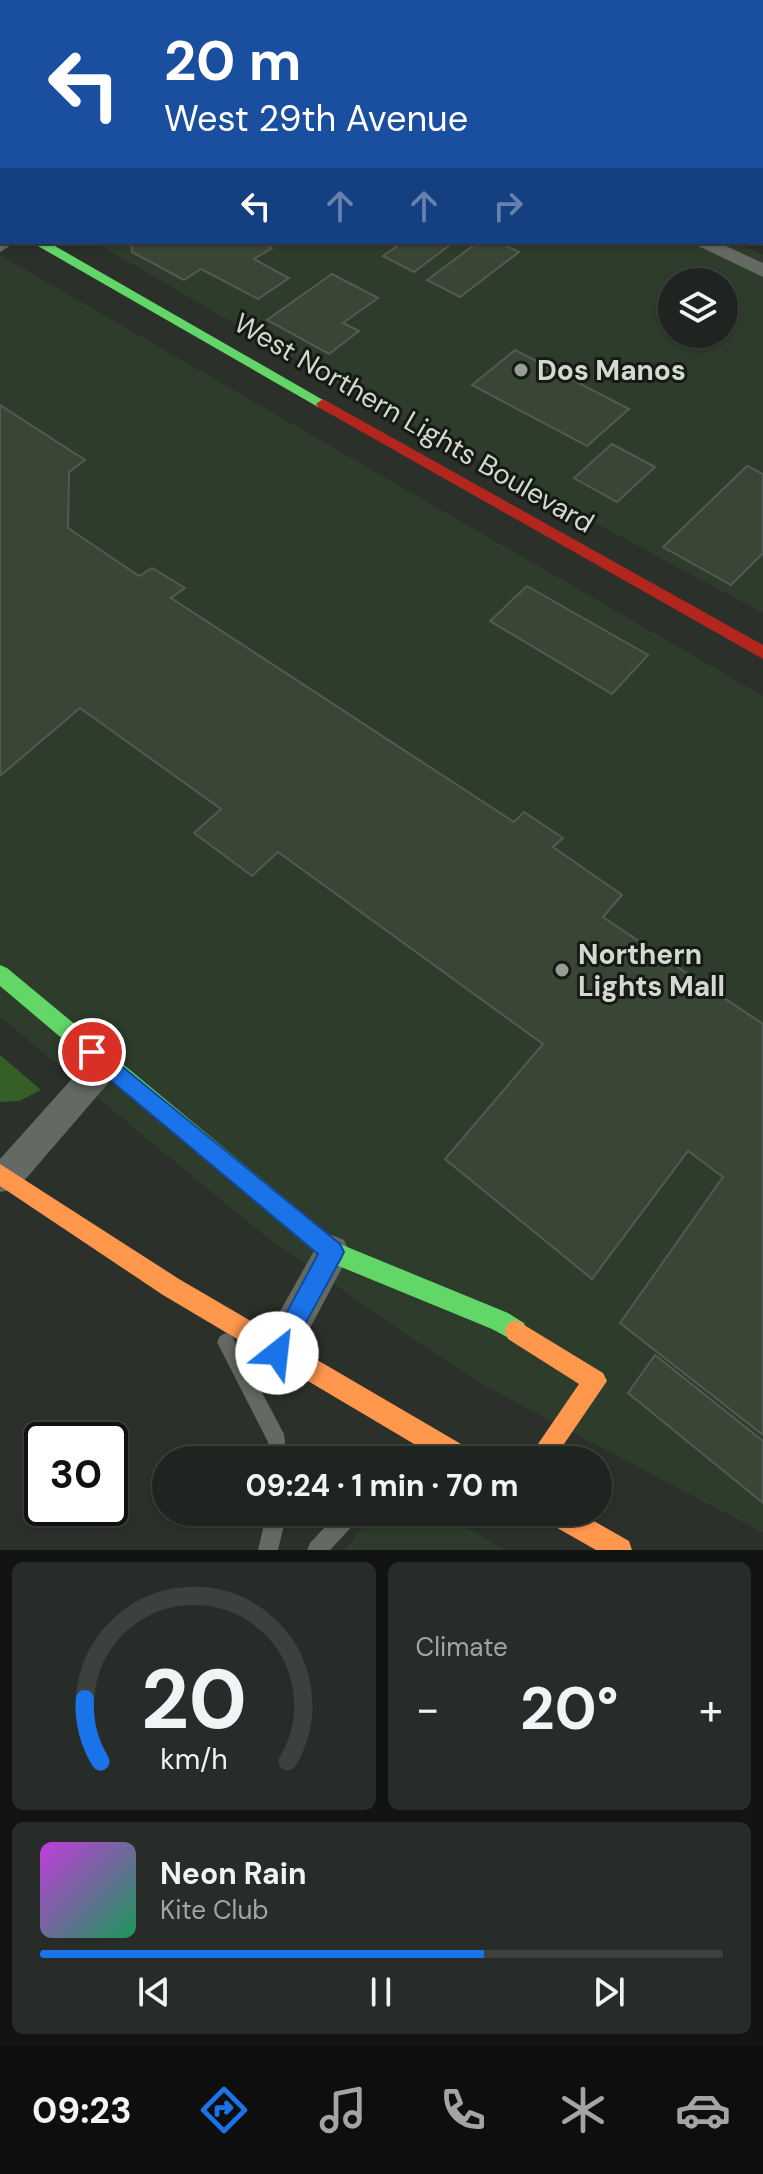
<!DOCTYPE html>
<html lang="en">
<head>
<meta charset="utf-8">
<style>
	body { margin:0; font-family:"DM Sans",sans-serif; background:#282c29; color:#f1f3f6; height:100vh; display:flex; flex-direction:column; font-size:30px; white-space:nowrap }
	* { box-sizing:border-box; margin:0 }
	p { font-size:26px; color:#a2a4a5 }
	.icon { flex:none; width:44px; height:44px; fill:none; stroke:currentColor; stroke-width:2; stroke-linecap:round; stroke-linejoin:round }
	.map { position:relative; height:1550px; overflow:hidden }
	.panel { display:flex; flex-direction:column; gap:12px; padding:12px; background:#121412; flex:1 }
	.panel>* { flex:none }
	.hud { position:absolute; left:0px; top:0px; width:764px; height:244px; box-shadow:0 2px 6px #0004,0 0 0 2px #3d413e; background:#1a4fa0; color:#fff; overflow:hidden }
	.fabs { position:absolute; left:658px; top:268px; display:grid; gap:16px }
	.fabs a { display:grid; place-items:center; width:80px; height:80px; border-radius:50%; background:#202420; box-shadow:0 2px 6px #0004,0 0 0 2px #3d413e; font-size:40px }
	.speed { position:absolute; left:24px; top:1422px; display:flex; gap:16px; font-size:40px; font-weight:700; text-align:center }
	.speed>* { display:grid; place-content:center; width:104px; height:104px; border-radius:50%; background:#202420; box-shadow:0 2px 6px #0004,0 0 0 2px #3d413e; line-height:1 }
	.speed .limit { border:4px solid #111; border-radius:12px; background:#fff; color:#111 }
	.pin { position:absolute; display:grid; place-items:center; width:68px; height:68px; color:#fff; margin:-34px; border:4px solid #fff; border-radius:50%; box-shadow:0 2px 8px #0007 }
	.me { position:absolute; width:88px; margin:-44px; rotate:29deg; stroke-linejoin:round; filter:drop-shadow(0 0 6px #0008) }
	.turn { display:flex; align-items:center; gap:28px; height:168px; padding:0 32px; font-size:36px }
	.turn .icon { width:104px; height:104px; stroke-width:2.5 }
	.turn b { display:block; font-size:56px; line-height:68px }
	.lanes { display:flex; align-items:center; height:76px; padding:0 32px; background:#0003; justify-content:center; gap:40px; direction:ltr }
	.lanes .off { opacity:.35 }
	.big { font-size:60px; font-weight:700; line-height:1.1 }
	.panel .card { flex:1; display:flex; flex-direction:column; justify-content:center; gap:12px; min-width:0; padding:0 28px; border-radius:12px; background:#282c29 }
	.panel .dial { align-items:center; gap:0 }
	.dial svg { height:208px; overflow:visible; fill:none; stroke:#3d413e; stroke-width:7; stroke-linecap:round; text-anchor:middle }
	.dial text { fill:#f1f3f6; stroke:none }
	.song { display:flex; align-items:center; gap:24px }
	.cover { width:96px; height:96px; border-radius:12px; background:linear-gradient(135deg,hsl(290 70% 55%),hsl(150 70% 35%)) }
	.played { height:8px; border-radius:4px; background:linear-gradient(90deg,#1a73e8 65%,#3d413e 65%) }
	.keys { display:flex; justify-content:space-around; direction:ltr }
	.heat { display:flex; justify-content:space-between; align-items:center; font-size:44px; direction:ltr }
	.panel .tiles { flex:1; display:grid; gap:12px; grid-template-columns:1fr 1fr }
	.card:last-child { grid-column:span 2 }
	.trip { position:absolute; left:152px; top:1446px; width:460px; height:80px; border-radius:40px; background:#202420; box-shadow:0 2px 6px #0004,0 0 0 2px #3d413e; font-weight:700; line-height:80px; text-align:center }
	.menu { display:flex; height:128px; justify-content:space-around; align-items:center; background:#0d0e0d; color:#a2a4a5 }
	.menu .icon { width:56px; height:56px }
	.menu .active { color:#1a73e8 }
	.menu b { font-size:36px; color:#f1f3f6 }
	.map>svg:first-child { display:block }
	.built { fill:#2e3c2b; fill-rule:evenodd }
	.green { fill:#355f27 }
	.building { fill:#3a4635; stroke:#545953; stroke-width:2 }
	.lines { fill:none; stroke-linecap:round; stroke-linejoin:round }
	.lane { fill:#656963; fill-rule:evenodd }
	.street { fill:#656963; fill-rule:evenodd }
	.fast { fill:#63d668; fill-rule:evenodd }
	.slow { fill:#ff974d; fill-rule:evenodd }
	.jam { fill:#b3261e; fill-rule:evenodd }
	.route { fill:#1a73e8; stroke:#114b97; stroke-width:2 }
	.poi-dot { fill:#989e97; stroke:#151a14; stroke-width:3 }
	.labels { text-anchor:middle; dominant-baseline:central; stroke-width:6; stroke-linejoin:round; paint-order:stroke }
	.poi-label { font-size:28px; font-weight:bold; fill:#d3d9d1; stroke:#151a14; text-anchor:start }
	.street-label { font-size:28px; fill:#d3d9d1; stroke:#151a14 }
</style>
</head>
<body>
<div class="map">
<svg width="763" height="1550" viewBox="0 0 763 1550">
	<rect width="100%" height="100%" fill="#2b302a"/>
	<!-- built -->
	<path class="built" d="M94,242H734L763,255V613L366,400ZM672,282H724V334H672Z
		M0,255L763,696V1533L485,1386L420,1344L261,1233L0,1017Z
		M373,1512H439L505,1550H345Z"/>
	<!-- green -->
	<path class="green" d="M0,1055L41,1090L19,1101L0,1102Z"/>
	<!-- building -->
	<path class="building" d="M635,0H735L740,2H640Z
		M131,242H261L272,248L254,259L289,278L258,299L201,269L184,280L132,252Z
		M403,242H454L414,272L383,256Z
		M478,242H498L519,252L460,297L427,280Z
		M332,274L378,298L343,323L359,331L329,354L267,320Z
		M515,350L629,409L587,446L472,385Z
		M0,405L85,460L69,472L68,528L139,576L152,568L185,588L171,598L514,822L524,812L563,838L553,847L622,895L603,917L763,1024V1435L620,1323L723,1177L688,1151L592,1279L445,1159L543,1044L278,852L252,876L194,833L221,809L80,708L0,776Z
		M612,444L655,467L617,502L574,478Z
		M747,466L763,474V553L731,585L663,547Z
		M747,466L763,474V553L731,585L663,547Z
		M527,586L648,655L612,694L490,621Z
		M655,1355L763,1441V1503L628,1393Z"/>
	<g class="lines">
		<!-- lane -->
		<path class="lane" d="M481,0H493L494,2H482Z
			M763,6V12L762,13V7Z
			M762,56H763V62H762Z
			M762,111H763V117H762Z
			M762,159H763V166H762Z
			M4,242H16L0,252V244Z
			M226,1333L232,1336L284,1434L287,1460H269L268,1442L217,1342L220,1336Z
			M267,1512H287L278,1550H258Z
			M339,1512H362L359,1519L330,1550H307L310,1543Z"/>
		<!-- street -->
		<path class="street" d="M158,0H179L181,2H160Z
			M690,242H717L763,263V277Z
			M106,1048L117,1053L122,1063L117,1073L17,1189L0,1192V1159L95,1053Z
			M332,1235L344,1240L349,1252L344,1264L290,1366L277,1371L264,1366L259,1353L264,1340L320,1240Z"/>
		<!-- fast -->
		<path class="fast" d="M31,242H48L330,404L328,407H318Z
			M0,965L7,968L340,1244L508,1313L524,1323L527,1331L524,1339L516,1342L492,1329L324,1260L0,986Z"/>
		<!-- slow -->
		<path class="slow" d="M18,0H32L16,2Z
			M67,0H81L65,2Z
			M0,216L2,217V225L0,224Z
			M0,1164L179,1279L473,1451L476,1460H441L163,1295L0,1186Z
			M516,1320L603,1373L607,1381L553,1460H527L579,1384L508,1339L505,1331L508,1323Z
			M542,1512H578L629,1541L632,1550H596L545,1521Z"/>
		<!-- jam -->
		<path class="jam" d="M323,399L763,645V659L318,407L316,404Z"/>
	</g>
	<!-- route -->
	<path class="route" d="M92,1042L340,1244L344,1252L340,1260L285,1361L277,1364L268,1361L265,1353L318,1254L84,1058L81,1052L84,1045Z"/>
	<!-- markers -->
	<g class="poi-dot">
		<circle cx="521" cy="370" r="8"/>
		<circle cx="562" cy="970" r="8"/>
	</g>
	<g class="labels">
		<!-- poi labels -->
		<g class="poi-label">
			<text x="537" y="370">Dos Manos</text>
			<text x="578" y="954">Northern<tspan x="578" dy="32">Lights Mall</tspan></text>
		</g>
		<!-- street labels -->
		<g class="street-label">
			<text transform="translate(414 423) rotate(30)">West Northern Lights Boulevard</text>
		</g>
	</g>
</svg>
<div class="fabs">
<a><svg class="icon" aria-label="layers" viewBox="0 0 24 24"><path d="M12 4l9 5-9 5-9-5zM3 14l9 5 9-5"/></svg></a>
</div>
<div class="speed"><div class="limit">30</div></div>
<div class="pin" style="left:92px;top:1052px;background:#d93025"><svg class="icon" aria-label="arrive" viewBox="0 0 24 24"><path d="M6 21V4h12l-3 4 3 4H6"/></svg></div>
<svg class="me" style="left:277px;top:1353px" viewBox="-20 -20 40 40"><circle r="19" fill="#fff"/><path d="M0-13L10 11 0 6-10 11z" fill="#1a73e8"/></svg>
<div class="trip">09:24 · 1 min · 70 m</div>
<div class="hud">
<div class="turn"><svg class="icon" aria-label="left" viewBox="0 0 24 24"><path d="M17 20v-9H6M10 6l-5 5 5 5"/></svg><div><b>20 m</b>West 29th Avenue</div></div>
<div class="lanes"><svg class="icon" aria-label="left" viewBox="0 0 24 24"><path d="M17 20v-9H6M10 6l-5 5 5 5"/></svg><svg class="icon off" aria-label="ahead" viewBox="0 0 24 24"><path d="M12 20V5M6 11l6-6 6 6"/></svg><svg class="icon off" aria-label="ahead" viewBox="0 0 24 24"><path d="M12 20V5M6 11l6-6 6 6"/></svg><svg class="icon off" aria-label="right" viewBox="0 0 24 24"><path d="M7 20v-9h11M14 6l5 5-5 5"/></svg></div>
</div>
</div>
<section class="panel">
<div class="tiles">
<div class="card dial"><svg viewBox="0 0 100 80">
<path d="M14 69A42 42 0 1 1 86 69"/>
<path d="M14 69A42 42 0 0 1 8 45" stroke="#1a73e8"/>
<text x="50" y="56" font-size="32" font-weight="700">20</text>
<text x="50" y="72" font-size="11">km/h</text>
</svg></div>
<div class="card"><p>Climate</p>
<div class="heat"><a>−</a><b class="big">20°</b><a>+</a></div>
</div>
<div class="card">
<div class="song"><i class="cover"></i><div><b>Neon Rain</b><p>Kite Club</p></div></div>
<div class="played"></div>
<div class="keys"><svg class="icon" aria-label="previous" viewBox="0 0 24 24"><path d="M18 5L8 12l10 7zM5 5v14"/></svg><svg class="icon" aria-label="pause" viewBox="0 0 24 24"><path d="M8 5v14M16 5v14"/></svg><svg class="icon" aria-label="next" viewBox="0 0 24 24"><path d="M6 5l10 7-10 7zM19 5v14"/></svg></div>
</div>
</div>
</section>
<nav class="menu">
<b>09:23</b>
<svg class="icon active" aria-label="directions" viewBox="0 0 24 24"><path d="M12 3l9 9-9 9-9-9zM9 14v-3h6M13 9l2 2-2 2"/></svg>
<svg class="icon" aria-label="music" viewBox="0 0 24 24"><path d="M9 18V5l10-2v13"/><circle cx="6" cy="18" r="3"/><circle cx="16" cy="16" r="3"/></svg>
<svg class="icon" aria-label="phone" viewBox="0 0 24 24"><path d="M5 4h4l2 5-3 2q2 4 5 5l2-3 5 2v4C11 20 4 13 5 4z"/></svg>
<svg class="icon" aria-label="climate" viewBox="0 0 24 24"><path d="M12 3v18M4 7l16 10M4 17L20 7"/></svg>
<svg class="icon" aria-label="car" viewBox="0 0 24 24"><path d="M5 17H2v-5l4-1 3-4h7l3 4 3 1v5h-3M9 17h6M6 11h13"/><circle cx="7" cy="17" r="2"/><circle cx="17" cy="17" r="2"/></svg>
</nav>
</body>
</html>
